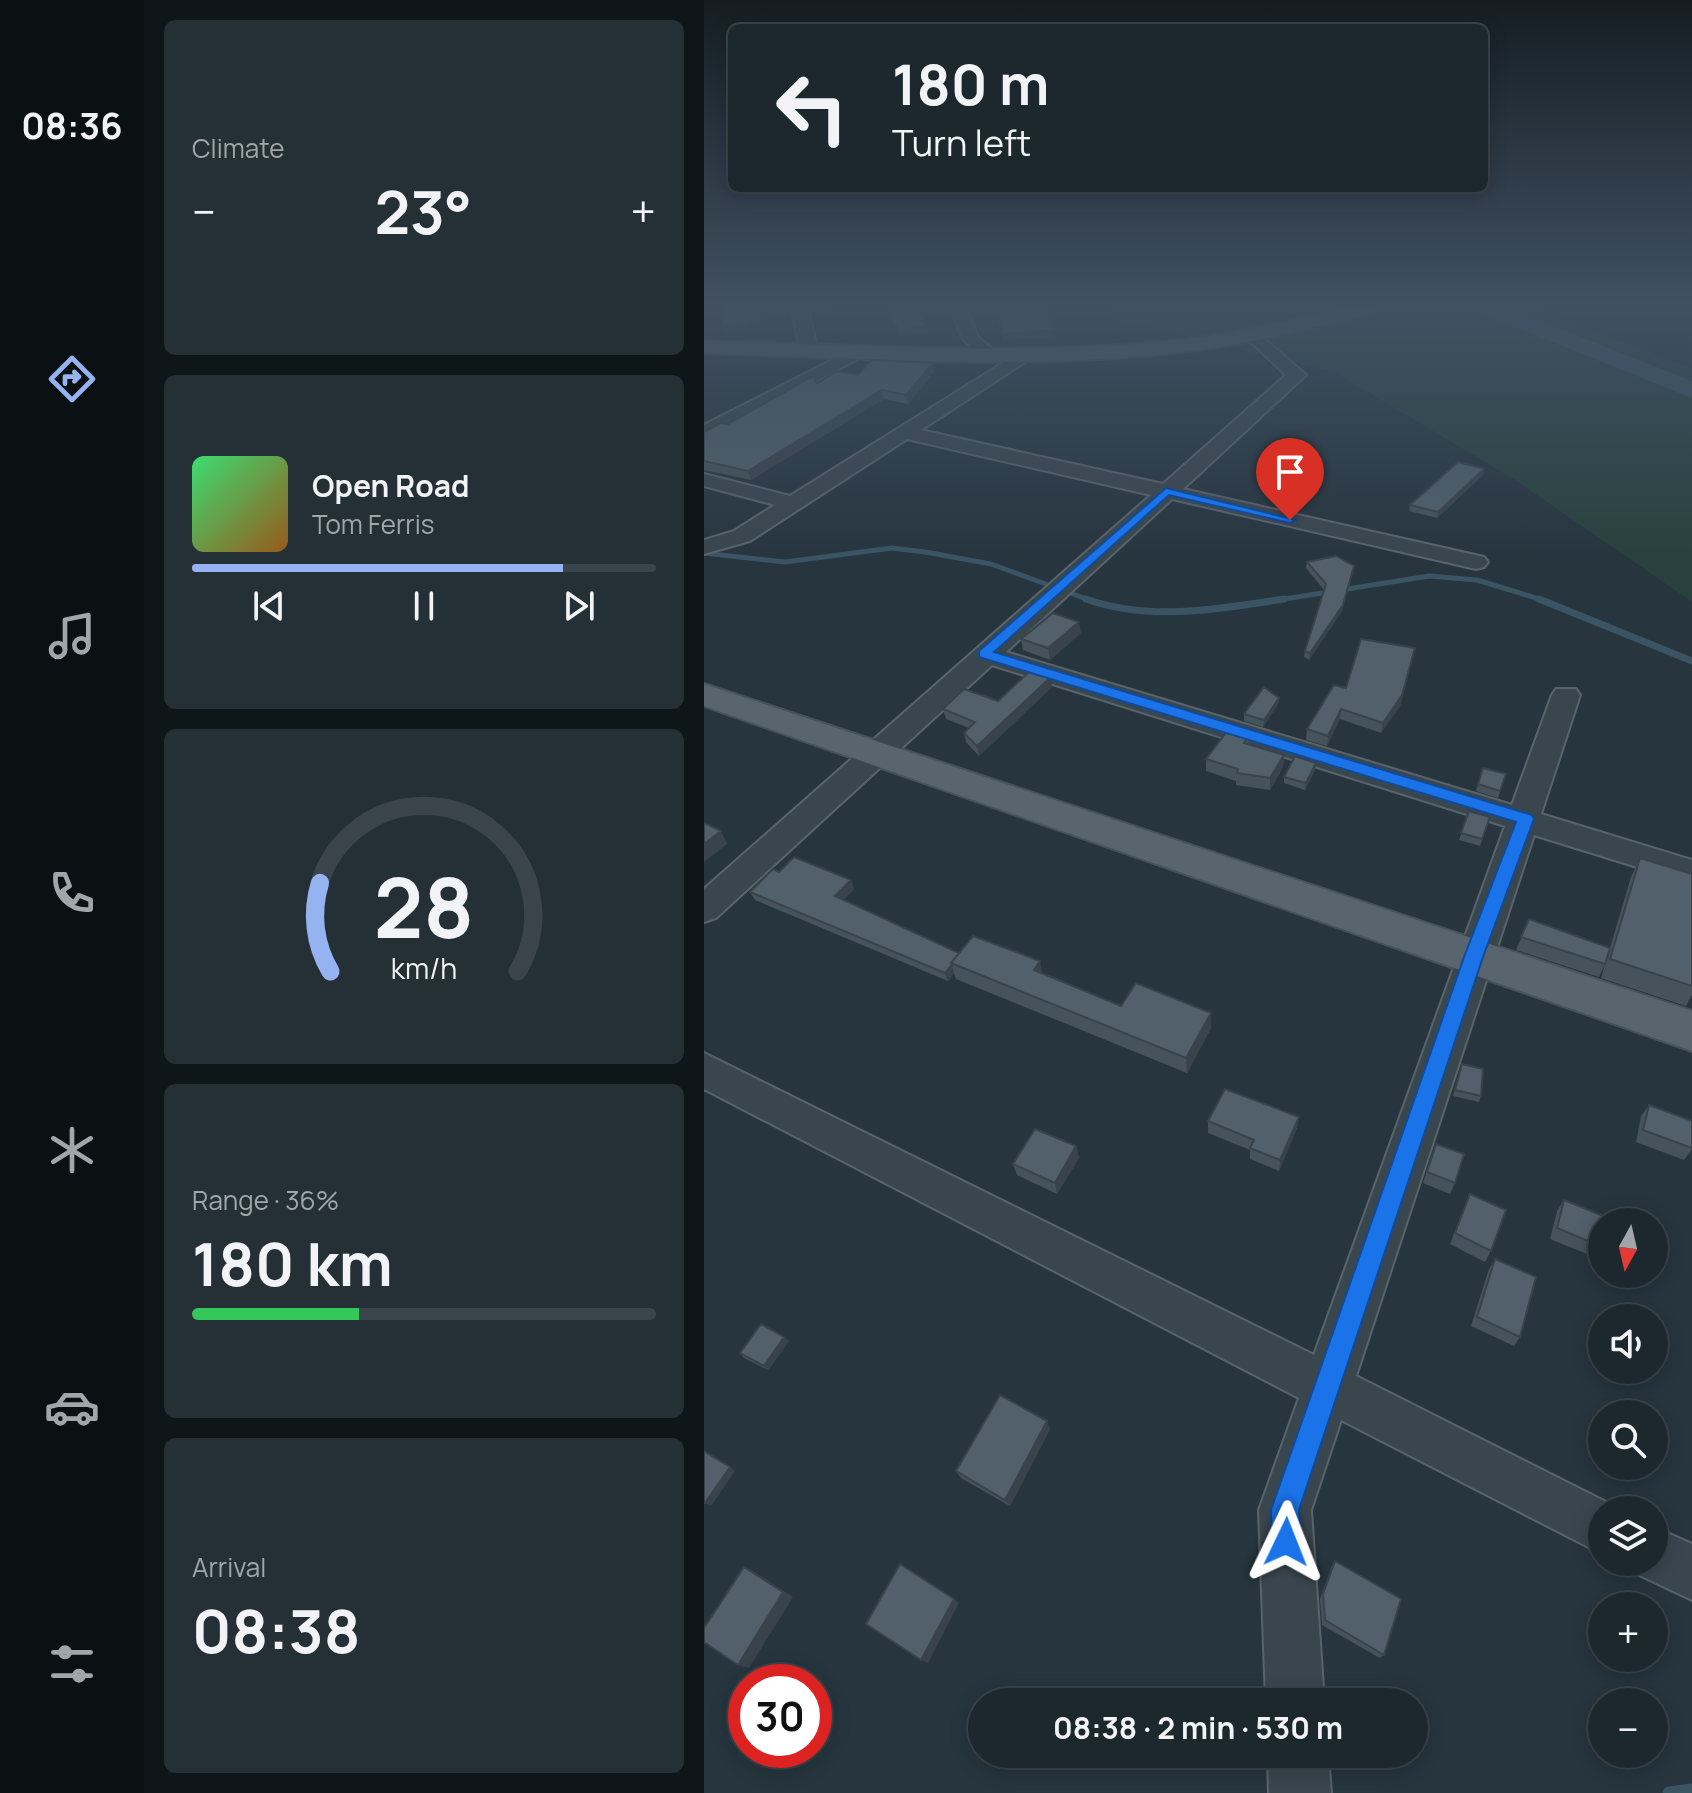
<!DOCTYPE html>
<html lang="en">
<head>
<meta charset="utf-8">
<style>
	body { margin:0; font-family:Manrope,sans-serif; background:#253036; color:#f1f3f6; height:100vh; display:flex; flex-direction:column; font-size:30px; white-space:nowrap }
	* { box-sizing:border-box; margin:0 }
	p { font-size:26px; color:#a0a6aa }
	.icon { flex:none; width:44px; height:44px; fill:none; stroke:currentColor; stroke-width:2; stroke-linecap:round; stroke-linejoin:round }
	.map { position:relative; flex:1; overflow:hidden }
	.drawer { display:flex; flex-direction:column; gap:20px; padding:20px; background:#0f1619; width:560px }
	.drawer>* { flex:none }
	.hud { position:absolute; left:24px; top:24px; width:760px; height:168px; border-radius:12px; box-shadow:0 4px 20px #0003,0 0 0 2px #3a444a; background:#1c282e; color:#f1f3f6; overflow:hidden }
	.needle { width:52px; rotate:188deg }
	.controls { position:absolute; left:884px; top:1208px; display:grid; gap:16px }
	.controls a { display:grid; place-items:center; width:80px; height:80px; border-radius:50%; background:#1c282e; box-shadow:0 4px 20px #0003,0 0 0 2px #3a444a; font-size:40px }
	.speed { position:absolute; left:24px; top:1664px; display:flex; gap:16px; font-size:40px; font-weight:700; text-align:center }
	.speed>* { display:grid; place-content:center; width:104px; height:104px; border-radius:50%; background:#1c282e; box-shadow:0 4px 20px #0003,0 0 0 2px #3a444a; line-height:1 }
	.speed .limit { border:12px solid #d22; background:#fff; color:#111 }
	.pin { position:absolute; display:grid; place-items:center; width:68px; height:68px; color:#fff; margin:-82px -34px; border-radius:50% 50% 50% 0; rotate:-45deg; box-shadow:0 0 8px #0007 }
	.pin .icon { rotate:45deg }
	.me { position:absolute; width:88px; margin:-44px; rotate:2deg; stroke-linejoin:round; filter:drop-shadow(0 0 6px #0008) }
	.turn { display:flex; align-items:center; gap:28px; height:168px; padding:0 32px; font-size:36px }
	.turn .icon { width:104px; height:104px; stroke-width:2.5 }
	.turn b { display:block; font-size:56px; line-height:68px }
	.big { font-size:60px; font-weight:700; line-height:1.1 }
	.drawer .tile { flex:1; display:flex; flex-direction:column; justify-content:center; gap:12px; min-width:0; padding:0 28px; border-radius:12px; background:#253036 }
	.drawer .dial { align-items:center; gap:0 }
	.dial svg { height:208px; overflow:visible; fill:none; stroke:#3a444a; stroke-width:7; stroke-linecap:round; text-anchor:middle }
	.dial text { fill:#f1f3f6; stroke:none }
	.song { display:flex; align-items:center; gap:24px }
	.cover { width:96px; height:96px; border-radius:12px; background:linear-gradient(135deg,hsl(140 70% 55%),hsl(30 70% 35%)) }
	.played { height:8px; border-radius:4px; background:linear-gradient(90deg,#95b2f1 80%,#3a444a 80%) }
	.keys { display:flex; justify-content:space-around; direction:ltr }
	.heat { display:flex; justify-content:space-between; align-items:center; font-size:44px; direction:ltr }
	.charge { height:12px; border-radius:6px; background:linear-gradient(90deg,#34c759 36%,#3a444a 0) }
	.trip { position:absolute; left:264px; top:1688px; width:460px; height:80px; border-radius:40px; background:#1c282e; box-shadow:0 4px 20px #0003,0 0 0 2px #3a444a; font-weight:700; line-height:80px; text-align:center }
	main { display:flex; flex:1; min-height:0 }
	.dock { display:flex; flex-direction:column; width:144px; justify-content:space-around; align-items:center; background:#0b1012; color:#a0a6aa }
	.dock .icon { width:56px; height:56px }
	.dock .current { color:#95b2f1 }
	.dock b { font-size:36px; color:#f1f3f6 }
	.map>svg:first-child { display:block }
	.green { fill:#29413e }
	.lines { fill:none; stroke-linecap:round; stroke-linejoin:round }
	.stream-far2 { stroke:#3a5464; stroke-width:5 }
	.stream-far1 { stroke:#3a5464; stroke-width:7 }
	.stream { stroke:#3a5464; stroke-width:13 }
	.river { fill:#3a5464; fill-rule:evenodd }
	.minor-casing { stroke:#58646c; stroke-width:4 }
	.major-casing { stroke:#46525a; stroke-width:4 }
	.minor { fill:#3a464e; fill-rule:evenodd }
	.major { fill:#58656e; fill-rule:evenodd }
	.wall { fill:#46535c }
	.shaded-wall { fill:#39434b }
	.building { fill:#51606b; stroke:#39434b; stroke-width:2 }
	.route { fill:#1a73e8; stroke:#114b97; stroke-width:2 }
</style>
</head>
<body>
<main>
<nav class="dock">
<b>08:36</b>
<svg class="icon current" aria-label="directions" viewBox="0 0 24 24"><path d="M12 3l9 9-9 9-9-9zM9 14v-3h6M13 9l2 2-2 2"/></svg>
<svg class="icon" aria-label="music" viewBox="0 0 24 24"><path d="M9 18V5l10-2v13"/><circle cx="6" cy="18" r="3"/><circle cx="16" cy="16" r="3"/></svg>
<svg class="icon" aria-label="phone" viewBox="0 0 24 24"><path d="M5 4h4l2 5-3 2q2 4 5 5l2-3 5 2v4C11 20 4 13 5 4z"/></svg>
<svg class="icon" aria-label="climate" viewBox="0 0 24 24"><path d="M12 3v18M4 7l16 10M4 17L20 7"/></svg>
<svg class="icon" aria-label="car" viewBox="0 0 24 24"><path d="M5 17H2v-5l4-1 3-4h7l3 4 3 1v5h-3M9 17h6M6 11h13"/><circle cx="7" cy="17" r="2"/><circle cx="17" cy="17" r="2"/></svg>
<svg class="icon" aria-label="filters" viewBox="0 0 24 24"><path d="M4 7h16M4 17h16"/><circle cx="9" cy="7" r="2"/><circle cx="15" cy="17" r="2"/></svg>
</nav>
<section class="drawer">
<div class="tile"><p>Climate</p>
<div class="heat"><a>−</a><b class="big">23°</b><a>+</a></div>
</div>
<div class="tile">
<div class="song"><i class="cover"></i><div><b>Open Road</b><p>Tom Ferris</p></div></div>
<div class="played"></div>
<div class="keys"><svg class="icon" aria-label="previous" viewBox="0 0 24 24"><path d="M18 5L8 12l10 7zM5 5v14"/></svg><svg class="icon" aria-label="pause" viewBox="0 0 24 24"><path d="M8 5v14M16 5v14"/></svg><svg class="icon" aria-label="next" viewBox="0 0 24 24"><path d="M6 5l10 7-10 7zM19 5v14"/></svg></div>
</div>
<div class="tile dial"><svg viewBox="0 0 100 80">
<path d="M14 69A42 42 0 1 1 86 69"/>
<path d="M14 69A42 42 0 0 1 10 35" stroke="#95b2f1"/>
<text x="50" y="56" font-size="32" font-weight="700">28</text>
<text x="50" y="72" font-size="11">km/h</text>
</svg></div>
<div class="tile"><p>Range · 36%</p><b class="big">180 km</b><div class="charge"></div></div>
<div class="tile"><p>Arrival</p><b class="big">08:38</b></div>
</section>
<div class="map">
<svg width="988" height="1793" viewBox="0 0 988 1793">
	<rect width="100%" height="100%" fill="#26353e"/>
	<!-- green -->
	<path class="green" d="M410,305H830L837,311L988,369V602L811,480L630,372L402,317Z"/>
	<g class="lines">
		<!-- stream-far2 -->
		<path class="stream-far2" d="M0,553L81,562L188,548L221,552L287,564L388,601
			M568,601L725,576L773,580L842,601"/>
		<!-- stream-far1 -->
		<path class="stream-far1" d="M382,599C445,622 516,609 580,599
			M835,599L988,661"/>
		<!-- stream -->
		<path class="stream" d="M965,1793L988,1790"/>
		<!-- river -->
		<path class="river" d="M766,305H796L988,381V398L769,310Z"/>
		<!-- minor casing -->
		<g class="minor-casing">
			<path id="minor" d="M87,305H103L114,351L111,355L105,356L96,351Z
				M245,305H261L274,337L293,353V361H281L259,339Z
				M549,329L602,375L479,489L780,557L784,562L780,567L772,569L468,499L302,652L808,805L848,695L852,689H872L876,695L837,814L988,860V884L830,835L652,1376L918,1510H898V1554L637,1420L607,1510L620,1702H562L555,1510L595,1398L0,1089V1053L610,1355L801,826L288,665L12,918L0,922V889L447,495L203,439L46,541L0,554V540L30,531L71,505L0,486V474L86,496L318,351L324,352V360L217,430L459,484L582,375L543,338L541,334Z
				M152,348L161,353L158,357L0,439V425Z
				M950,1527L988,1544V1600L931,1573L926,1562H950Z
				M564,1754H624L627,1793H565Z"/>
		</g>
		<!-- major casing -->
		<g class="major-casing">
			<path id="major" d="M652,305H685L682,309C617,325 552,343 486,351C325,371 162,358 0,353V341C161,345 324,357 485,339C541,332 597,318 652,305Z
				M0,684L988,1011V1051L0,706Z"/>
		</g>
		<!-- minor -->
		<use href="#minor" class="minor"/>
		<!-- major -->
		<use href="#major" class="major"/>
	</g>
	<!-- wall -->
	<path class="wall" d="M171,305H245V312L218,315L224,333L196,336L181,306L172,307Z
		M264,305H348L343,312L349,336L299,340L294,314L272,317Z
		M230,372L204,404L180,399L47,480L0,470V432L24,424L113,383L154,375Z
		M780,469L779,475L733,518L705,511L706,505Z
		M603,562L650,566L638,611L605,660L600,657L601,651L620,590L602,568Z
		M377,633L346,660L319,650L317,639Z
		M711,648L696,706L677,733L636,719L623,746L602,740L603,729L642,688Z
		M348,687L275,756L262,742L260,733L265,728L242,719L239,709L294,701Z
		M575,698L574,704L559,727L540,721V714Z
		M545,736L544,744L580,755L579,767L566,790L532,785V781L502,771V759Z
		M612,763L611,770L601,790L580,783V777Z
		M802,774L794,798L772,791L774,784Z
		M765,811L786,817L776,846L755,840Z
		M936,858L988,874V995L982,1006L897,978L901,964L895,977L812,950L825,919L906,948L927,877Z
		M75,872L150,889L139,900L255,953L339,974L417,1006L507,1013V1028L483,1073L252,979L250,973L244,981L51,900L46,892Z
		M758,1064L777,1096L775,1102L749,1096Z
		M945,1105L988,1121V1149L980,1160L932,1142L937,1116Z
		M595,1117L593,1128L575,1171L546,1159V1150L504,1133V1121Z
		M732,1144L751,1183L746,1194L719,1183Z
		M372,1146L375,1158L353,1194L313,1175L309,1164Z
		M860,1200L898,1222V1260L846,1239L853,1211Z
		M761,1205L787,1251L781,1262L746,1244Z
		M791,1259L816,1337L810,1346L767,1326L785,1269Z
		M85,1341L64,1370L40,1358L36,1353Z
		M346,1429L306,1506L257,1478L252,1471Z
		M631,1561L680,1655L676,1658L618,1625L616,1599L628,1566Z"/>
	<!-- shaded-wall -->
	<path class="shaded-wall" d="M87,305L86,316L44,322L46,329L21,332L19,325L42,315Z
		M120,305H130L131,310L108,313L106,307Z
		M245,305V312L216,315L215,310Z
		M293,308L294,314L272,317L271,311Z
		M222,327L224,333L196,336L194,330Z
		M349,330V336L299,340L298,334Z
		M229,363L230,372L204,404L202,395Z
		M178,390L180,399L47,480L44,471Z
		M780,469L779,475L733,518L734,512Z
		M650,566L638,611L605,660L606,653Z
		M375,622L377,633L346,660L344,648Z
		M711,648L696,706L677,733L679,723Z
		M347,677L348,687L275,756L273,746Z
		M575,698L574,704L559,727L560,720Z
		M637,709L636,719L623,746L624,736Z
		M580,755L579,767L566,790V778Z
		M612,763L611,770L601,790L602,783Z
		M17,831L23,844L0,862V844Z
		M147,880L150,889L135,904L131,896Z
		M336,961L339,977L330,970Z
		M248,965L250,973L244,981L241,973Z
		M507,1013V1028L483,1073L482,1058Z
		M595,1117L593,1128L575,1171L576,1160Z
		M372,1146L375,1158L353,1194L351,1183Z
		M80,1337L85,1341L64,1370L60,1366Z
		M343,1421L346,1429L306,1506L301,1500Z
		M26,1467L31,1471L7,1506L1,1503Z
		M40,1567L51,1572L89,1597L45,1668L34,1665Z
		M250,1599L255,1603L224,1663L217,1660Z"/>
	<!-- building -->
	<path class="building" d="M20,305H85L84,309L42,315L44,322L19,325Z
		M182,305H244V306L215,310L222,327L194,330Z
		M267,305H344L342,308L349,330L298,334L293,308L271,311Z
		M167,360L229,363L202,395L178,390L44,471L0,461V432L17,423L24,424L109,376L113,383L133,371L154,375Z
		M754,462L780,469L734,512L706,505Z
		M632,556L650,566L639,605L606,653L601,651L622,584L603,562Z
		M349,613L375,622L344,648L317,639Z
		M657,639L711,648L698,695L679,723L637,709L624,736L603,729L630,685L642,688Z
		M326,671L347,677L273,746L260,733L271,722L239,709L260,689L294,701Z
		M560,687L575,698L560,720L540,714Z
		M524,730L545,736L540,743L580,755L566,778L533,773L534,769L502,759Z
		M591,756L612,763L602,783L580,777Z
		M779,768L802,774L796,791L774,784Z
		M765,811L786,817L778,839L757,833Z
		M0,823L17,831L0,844Z
		M90,857L147,880L131,896L255,953L247,963L248,965L241,973L46,892L69,869L75,872Z
		M936,858L988,874V986L906,959Z
		M825,919L906,948L901,964L817,937Z
		M269,936L336,961L330,970L417,1006L432,983L507,1013L482,1058L247,963Z
		M758,1064L779,1069L777,1096L751,1090Z
		M521,1089L595,1117L576,1160L546,1148L550,1140L504,1121Z
		M945,1105L988,1121V1148L939,1130Z
		M331,1129L372,1146L351,1183L309,1164Z
		M732,1144L760,1154L751,1183L723,1172Z
		M766,1194L802,1210L787,1251L751,1233Z
		M860,1200L914,1222H898V1247L853,1228Z
		M791,1259L832,1277L816,1337L773,1317Z
		M57,1324L80,1337L60,1366L36,1353Z
		M296,1395L343,1421L301,1500L252,1471Z
		M0,1451L26,1467L1,1503H0Z
		M631,1561L697,1599L680,1655L621,1620L619,1594Z
		M196,1564L250,1599L217,1660L162,1624Z
		M40,1567L79,1592L34,1665L0,1642V1628Z"/>
	<!-- sky -->
	<linearGradient id="sky" x2="0" y2="1"><stop stop-color="#151d22"/><stop offset="0.55" stop-color="#415163"/><stop offset="1" stop-color="#415163" stop-opacity="0"/></linearGradient>
	<rect width="988" height="556" fill="url(#sky)"/>
	<!-- route -->
	<path class="route" d="M462,488L592,520L586,523L465,495L290,652L828,815L830,819L779,957L595,1510L597,1542L593,1553L582,1557L572,1553L568,1542L567,1510L760,957L812,822L275,657V651Z"/>
</svg>
<div class="controls">
<a><svg class="needle" viewBox="-14 -14 28 28"><path d="M0-13l5 13h-10z" fill="#e53935"/><path d="M0 13l5-13h-10z" fill="#a0a6aa"/></svg></a>
<a><svg class="icon" aria-label="sound" viewBox="0 0 24 24"><path d="M4 9h4l5-4v14l-5-4H4zM17 9q2 3 0 6"/></svg></a>
<a><svg class="icon" aria-label="search" viewBox="0 0 24 24"><circle cx="10" cy="10" r="6"/><path d="M15 15l6 6"/></svg></a>
<a><svg class="icon" aria-label="layers" viewBox="0 0 24 24"><path d="M12 4l9 5-9 5-9-5zM3 14l9 5 9-5"/></svg></a>
<a>+</a>
<a>−</a>
</div>
<div class="speed"><div class="limit">30</div></div>
<div class="pin" style="left:586px;top:520px;background:#d93025"><svg class="icon" aria-label="arrive" viewBox="0 0 24 24"><path d="M6 21V4h12l-3 4 3 4H6"/></svg></div>
<svg class="me" style="left:582px;top:1542px" viewBox="-20 -20 40 40"><path d="M0-17L14 15 0 8-14 15z" fill="#1a73e8" stroke="#fff" stroke-width="4"/></svg>
<div class="trip">08:38 · 2 min · 530 m</div>
<div class="hud">
<div class="turn"><svg class="icon" aria-label="left" viewBox="0 0 24 24"><path d="M17 20v-9H6M10 6l-5 5 5 5"/></svg><div><b>180 m</b>Turn left</div></div>
</div>
</div>
</main>
</body>
</html>
